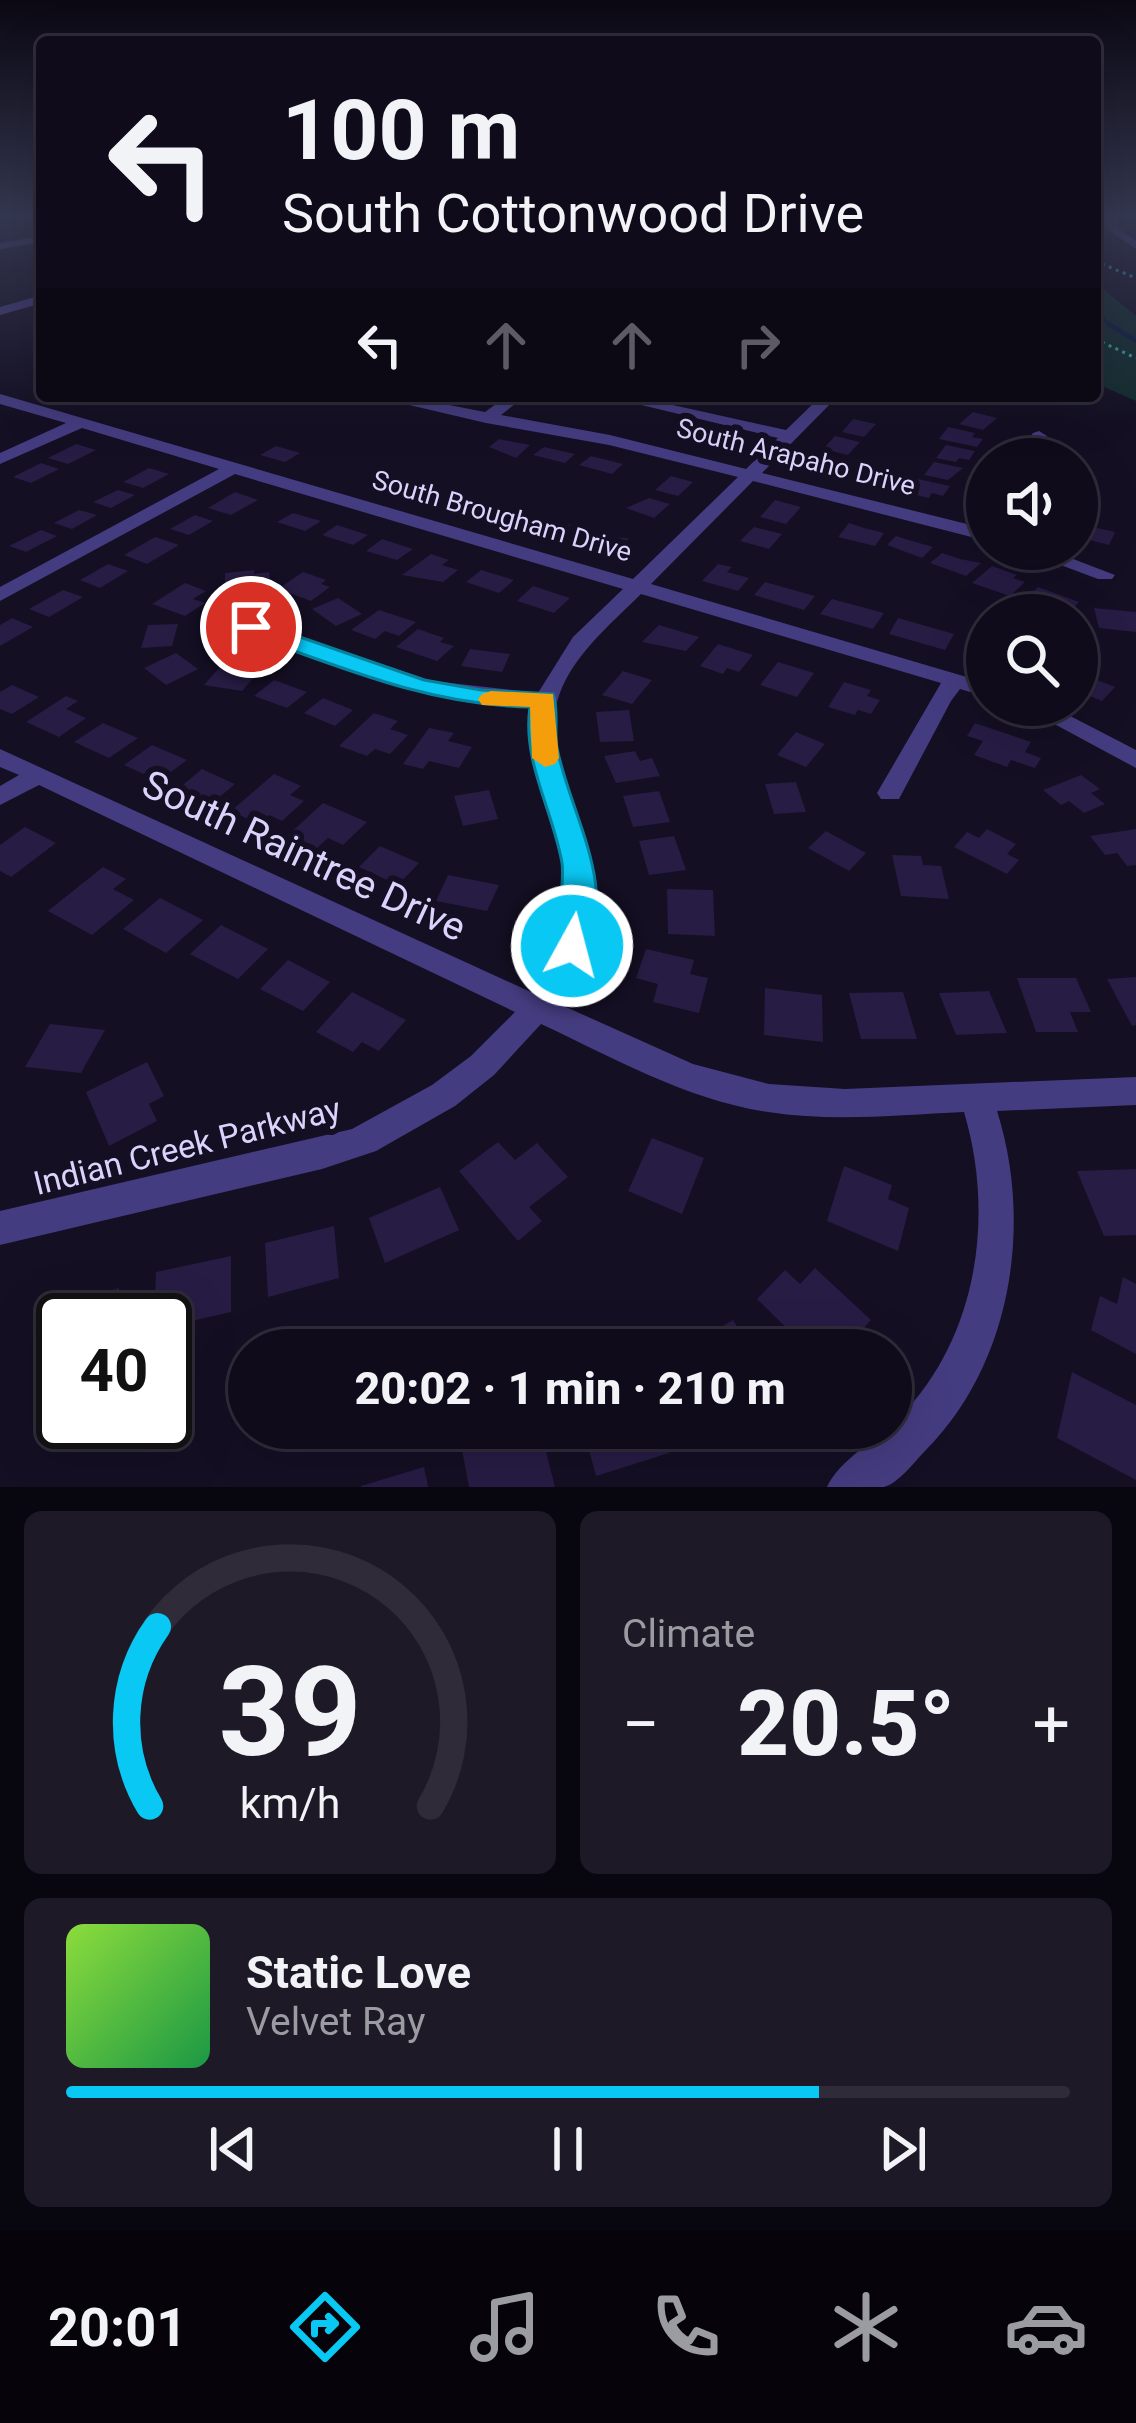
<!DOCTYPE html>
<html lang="en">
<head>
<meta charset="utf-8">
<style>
	body { margin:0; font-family:Roboto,sans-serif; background:#1d1927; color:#f1f3f6; height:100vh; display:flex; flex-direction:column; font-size:45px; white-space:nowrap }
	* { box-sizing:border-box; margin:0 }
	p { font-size:39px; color:#9b9ba2 }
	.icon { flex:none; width:66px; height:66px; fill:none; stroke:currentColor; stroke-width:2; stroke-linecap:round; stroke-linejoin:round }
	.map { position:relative; height:1487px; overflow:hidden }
	.panel { display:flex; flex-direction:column; gap:24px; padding:24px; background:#08060e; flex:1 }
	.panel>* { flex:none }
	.top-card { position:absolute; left:36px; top:36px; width:1065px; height:366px; border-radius:12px; box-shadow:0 12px 48px #0002,0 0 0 3px #2f2b39; background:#0f0b1a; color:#f1f3f6; overflow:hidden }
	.tools { position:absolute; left:966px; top:438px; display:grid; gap:24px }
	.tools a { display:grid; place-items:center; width:132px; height:132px; border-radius:50%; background:#0f0b1a; box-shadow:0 12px 48px #0002,0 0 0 3px #2f2b39; font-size:60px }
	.speed { position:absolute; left:36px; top:1293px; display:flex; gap:24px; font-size:60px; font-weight:700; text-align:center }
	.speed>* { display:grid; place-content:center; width:156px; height:156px; border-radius:50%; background:#0f0b1a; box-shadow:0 12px 48px #0002,0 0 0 3px #2f2b39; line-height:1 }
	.speed .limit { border:6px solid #111; border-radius:18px; background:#fff; color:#111 }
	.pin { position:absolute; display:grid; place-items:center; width:102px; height:102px; color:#fff; margin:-51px; border:6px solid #fff; border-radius:50%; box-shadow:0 3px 12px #0007 }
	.me { position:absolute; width:132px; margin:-66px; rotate:7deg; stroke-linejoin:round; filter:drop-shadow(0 0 9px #0008) }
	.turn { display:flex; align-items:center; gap:42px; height:252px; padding:0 48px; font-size:54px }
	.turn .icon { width:156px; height:156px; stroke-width:2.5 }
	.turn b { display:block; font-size:84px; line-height:102px }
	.lanes { display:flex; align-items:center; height:114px; padding:0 48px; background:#0003; justify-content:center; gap:60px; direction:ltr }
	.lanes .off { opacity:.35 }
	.big { font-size:90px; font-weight:800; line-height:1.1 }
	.panel .card { flex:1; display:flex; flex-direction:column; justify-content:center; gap:18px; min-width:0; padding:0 42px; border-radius:18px; background:#1d1927 }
	.panel .dial { align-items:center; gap:0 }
	.dial svg { height:312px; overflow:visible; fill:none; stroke:#2f2b39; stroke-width:7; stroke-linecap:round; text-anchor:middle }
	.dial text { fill:#f1f3f6; stroke:none }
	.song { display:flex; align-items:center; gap:36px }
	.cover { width:144px; height:144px; border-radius:18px; background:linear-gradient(135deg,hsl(90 70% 55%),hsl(140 70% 35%)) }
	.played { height:12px; border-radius:6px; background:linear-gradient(90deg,#09c8f3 75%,#2f2b39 75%) }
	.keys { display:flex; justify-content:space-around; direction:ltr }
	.heat { display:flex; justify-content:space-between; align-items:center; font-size:66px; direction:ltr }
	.panel .tiles { flex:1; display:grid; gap:24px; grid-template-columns:1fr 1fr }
	.card:last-child { grid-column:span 2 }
	.trip { position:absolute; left:228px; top:1329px; width:684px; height:120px; border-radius:60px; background:#0f0b1a; box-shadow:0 12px 48px #0002,0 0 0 3px #2f2b39; font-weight:800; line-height:120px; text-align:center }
	.menu { display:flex; height:192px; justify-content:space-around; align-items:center; background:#06040a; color:#9b9ba2 }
	.menu .icon { width:84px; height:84px }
	.menu .selected { color:#09c8f3 }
	.menu b { font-size:54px; color:#f1f3f6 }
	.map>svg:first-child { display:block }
	.green { fill:#122c2d }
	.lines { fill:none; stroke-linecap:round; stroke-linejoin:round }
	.stream-far1 { stroke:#0c1a40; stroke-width:3 }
	.stream { stroke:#0c1a40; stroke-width:4.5 }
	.building { fill:#271c44 }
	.path { stroke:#34aeb1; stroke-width:3; stroke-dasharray:3 4.5; stroke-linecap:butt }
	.minor { fill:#443c80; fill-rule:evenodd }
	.route { fill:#09c8f3; stroke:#06829e; stroke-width:3 }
	.slow { fill:#f59e0b }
	.labels { text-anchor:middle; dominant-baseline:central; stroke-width:12; stroke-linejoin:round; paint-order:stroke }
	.far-street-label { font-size:27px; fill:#dcd3fd; stroke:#140f23 }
	.street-label { font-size:33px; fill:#dcd3fd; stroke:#140f23 }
	.near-street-label { font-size:39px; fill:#dcd3fd; stroke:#140f23 }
</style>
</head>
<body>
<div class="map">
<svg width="1136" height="1487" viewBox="0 0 1136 1487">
	<rect width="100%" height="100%" fill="#140f23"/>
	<!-- green -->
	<path class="green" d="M1095,282L1136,316V401L1095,383Z"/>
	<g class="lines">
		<!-- stream-far1 -->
		<path class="stream-far1" d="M1095,311L1112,327"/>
		<!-- stream -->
		<path class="stream" d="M1109,324L1136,341"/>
	</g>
	<!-- building -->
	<path class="building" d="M973,412L997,418L983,430L959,424Z
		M853,419L876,424L864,437L842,432Z
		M948,427L975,433L972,437L983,439L977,447L939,439Z
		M835,436L860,442L848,455L823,449Z
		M499,439L530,445L516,458L489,447Z
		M76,444L96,450L68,464L48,458Z
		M946,445L975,451L969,460L959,458L956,462L936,458Z
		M276,446L300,453L285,462L260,455Z
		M544,447L575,454L565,463L533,455Z
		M591,456L623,464L612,474L579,465Z
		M829,459L852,464L839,479L805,471L814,462L824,464Z
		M934,462L963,468L948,480L924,475Z
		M41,463L59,469L31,483L13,477Z
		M149,468L169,474L143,488L123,482Z
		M671,476L693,482L678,496L655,490Z
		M909,477L950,486L943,496L932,493L929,498L898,491Z
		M383,478L413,486L399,495L369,486Z
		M425,489L450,496L437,506L411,498Z
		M118,490L135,495L111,508L93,502Z
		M235,492L258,500L231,515L208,508Z
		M649,498L670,504L654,518L626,508Z
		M462,500L493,508L480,518L448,509Z
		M775,500L801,507L786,524L760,517Z
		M505,509L536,517L520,530L489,521Z
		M79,510L97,515L72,529L54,523Z
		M293,513L321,521L305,531L277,522Z
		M195,515L213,521L189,535L170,529Z
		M552,520L571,525L567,529L577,532L566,542L535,533Z
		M849,523L864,528L884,533L875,546L838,537Z
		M1079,524L1115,532L1109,545L1077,537Z
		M337,525L368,535L353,545L322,535Z
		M754,527L782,534L769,549L740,541Z
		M41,530L57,536L26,552L9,546Z
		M896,536L912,541L933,547L922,558L887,545Z
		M155,537L179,545L147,564L124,555Z
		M591,537L628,538L627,552L590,551Z
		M382,539L413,549L397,560L366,551Z
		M942,553L960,559L981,563L966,576L930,563Z
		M431,554L449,560L442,565L458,570L443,582L402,575Z
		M108,564L128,571L100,588L80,580Z
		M718,564L732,567L727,572L749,578L738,591L702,581Z
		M992,566L1017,575L1013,578L1025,582L1010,596L972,583Z
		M254,570V574L269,572L270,586L225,591V573Z
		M481,570L514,580L499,593L466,582Z
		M303,572L326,580L321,584L330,587L311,601L278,589Z
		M765,582L815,596L804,610L754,595Z
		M185,583L206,591L193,599L205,603L185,616L152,604Z
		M533,586L570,598L554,613L517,601Z
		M1038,587L1079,602L1067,615L1022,603Z
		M63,590L83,597L49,617L29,609Z
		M338,598L362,614L336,626L312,609Z
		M832,599L884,613L873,629L820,614Z
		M1094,608L1136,612V632L1099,628Z
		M379,610L416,622L399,636L385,631L375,639L351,630Z
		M12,618L33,627L0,646V625Z
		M898,618L954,634L945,650L889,634Z
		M178,624L172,646L141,648L148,625Z
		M659,625L699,637L686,651L642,642Z
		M418,629L444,638L440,642L454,646L437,661L396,647Z
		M718,644L753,655L739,672L727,668L723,674L700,666Z
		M470,649L510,654L502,672L461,666Z
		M176,653L198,669L166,685L144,668Z
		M778,662L814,673L797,697L760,685Z
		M219,668L256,675L242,691L204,685Z
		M623,671L652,680L632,704L602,695Z
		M1077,672L1115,687L1102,701L1077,691Z
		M274,680L307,692L287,708L254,696Z
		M844,682L871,690L867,696L880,700L871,714L858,710L855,715L828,707Z
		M12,685L39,697L12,714L0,709V692Z
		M66,696L78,701L66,709L86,718L59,737L26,722Z
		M323,698L353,710L335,726L304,713Z
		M629,710L634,741L600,742L596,712Z
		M374,713L398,721L390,729L408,735L390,754L375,749L367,756L339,746Z
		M103,723L138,738L109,758L74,742Z
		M975,723L1031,742L1025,752L1041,758L1035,768L1011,760L1007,767L974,755L983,741L967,736Z
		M429,728L454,733L448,741L472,747L459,768L429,761L423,769L403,764Z
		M796,732L825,744L806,767L777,755Z
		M152,745L187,760L159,781L124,765Z
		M635,751L640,761L652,758L660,776L616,783L604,756Z
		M202,769L235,784L211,804L178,789Z
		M274,774L301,786L290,795L304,801L282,821L269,815L258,824L231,811Z
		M1081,775L1100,789L1091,793L1105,804L1084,813L1069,801L1061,805L1043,790Z
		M796,782L806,812L774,814L765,784Z
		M489,790L498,819L463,826L454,796Z
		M659,791L670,822L633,827L623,796Z
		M323,803L367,822L343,845L328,838L315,850L286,837Z
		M25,827L56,843L11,877L0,871V845Z
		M987,829L1016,844L1007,854L1019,860L1007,874L954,847L967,832L979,838Z
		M1136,829V865L1127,866L1117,853L1105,855L1090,836Z
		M826,831L866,853L849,871L808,848Z
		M674,836L686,870L649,875L639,841Z
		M380,846L419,863L398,885L359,867Z
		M892,855L921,856L923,865L941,866L949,899L901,896Z
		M103,867L126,879L113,889L134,900L92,935L48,911Z
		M448,875L499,885L487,911L436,901Z
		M667,889L713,890L715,936L668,934Z
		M160,898L203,920L166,953L123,929Z
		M221,925L268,949L238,979L190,954Z
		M646,949L694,960L690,974L708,978L699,1013L653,1002L658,984L636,978Z
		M288,960L330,982L303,1011L260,989Z
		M1136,977V1025L1132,1026L1107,979Z
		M1017,978H1076L1091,1012H1070L1078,1032H1036Z
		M765,988L822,995L823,1042L764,1035Z
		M989,991L1007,1033L956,1035L939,993Z
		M352,992L406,1020L379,1051L362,1042L353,1052L316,1032Z
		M903,992L917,1039H861L849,993Z
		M50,1024L105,1030L81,1073L25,1067Z
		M147,1062L164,1096L149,1104L157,1121L109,1146L86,1092Z
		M652,1138L704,1158L682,1214L628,1191Z
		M498,1142L515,1160L537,1143L568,1177L529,1207L542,1221L518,1241L459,1171Z
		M844,1166L892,1185L888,1199L909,1208L898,1251L827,1221Z
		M1136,1169V1235L1104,1236L1077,1171Z
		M440,1187L459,1230L385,1263L369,1218Z
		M334,1226L339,1278L268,1297L265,1243Z
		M231,1256V1312L165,1327V1320H154L156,1272Z
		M815,1268L871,1320L845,1350L827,1336L809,1350L757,1299L785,1270L800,1284Z
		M1123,1277L1136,1284V1354L1091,1330L1100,1296L1117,1304Z
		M119,1288L120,1320H63V1359L39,1367L40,1312Z
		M733,1320L751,1350H682Z
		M1072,1372L1136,1405V1480L1057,1438Z
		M458,1428H540L555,1487H469Z
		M583,1428H661L669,1453L596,1476Z
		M424,1467L428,1487H361V1486Z"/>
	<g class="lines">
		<!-- path -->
		<path class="path" d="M1095,261L1136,278
			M1095,339L1136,358"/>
		<!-- minor -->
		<path class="minor" d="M1108,217H1118L1117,227L1136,241V249L1108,230Z
			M42,236V242L0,249V243Z
			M42,295V303L0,315V307Z
			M0,394L633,579L738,477L609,445L486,423L371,396H403L485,412L507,396H525L501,415L610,435L746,469L778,438L604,396H632L786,430L821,396H838L762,473L987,529V541L753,481L651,584L987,683V697L960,689L951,701L899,799H881L877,793L941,683L641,594C609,626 569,658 557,702C548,737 561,769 572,801C601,884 600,926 557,1003L693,1064L769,1084L845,1089L1136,1077V1105L997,1111C1033,1224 1012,1364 925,1451C914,1462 899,1483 884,1487C868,1487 844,1487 827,1487C838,1461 879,1438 899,1418C978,1338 995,1216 964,1112C899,1115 832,1122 768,1112C687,1100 614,1058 541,1024L494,1075L455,1106L376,1151L322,1169L0,1245V1211L352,1129L432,1085L471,1056L515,1012L39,785L0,805V786L19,775L0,767V749L531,992C616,882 515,807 533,707C432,704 338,666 244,631L240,627L251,621L258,623L433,681L538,693L573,637L623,589L235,474L0,601V587L219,469L82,428L0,464V453L66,423L0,404Z
			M1039,431L1047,436L1031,459H1015L1033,433Z
			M1018,549H1047L1115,575L1112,579H1098Z
			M1019,705H1049L1136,750V768Z"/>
	</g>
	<!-- sky -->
	<linearGradient id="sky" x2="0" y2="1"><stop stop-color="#0b0813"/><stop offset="0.51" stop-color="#343750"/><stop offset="1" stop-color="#343750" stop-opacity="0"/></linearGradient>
	<rect width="1136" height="425" fill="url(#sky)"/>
	<!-- route -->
	<path class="route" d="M251,620L424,680L481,690L553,694C559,709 554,731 557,748C570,814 620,889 584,955L572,959L560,955C551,938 566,889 562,863C553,810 522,762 530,707C427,705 338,666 242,632V622Z"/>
	<!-- slow -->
	<path class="slow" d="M491,691L553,694L559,758L555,764L545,767L532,758L530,707L482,705L478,699L482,694Z"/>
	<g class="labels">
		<!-- far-street labels -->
		<g class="far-street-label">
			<text transform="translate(796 457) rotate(14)">South Arapaho Drive</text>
			<text transform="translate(502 516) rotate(16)">South Brougham Drive</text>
		</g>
		<!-- street labels -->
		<g class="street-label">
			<text transform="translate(187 1146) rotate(-14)">Indian Creek Parkway</text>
		</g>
		<!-- near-street labels -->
		<g class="near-street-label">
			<text transform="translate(304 856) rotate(25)">South Raintree Drive</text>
		</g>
	</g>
</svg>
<div class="tools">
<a><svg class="icon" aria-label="sound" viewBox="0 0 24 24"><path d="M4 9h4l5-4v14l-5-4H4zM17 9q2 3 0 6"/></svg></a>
<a><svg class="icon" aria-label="search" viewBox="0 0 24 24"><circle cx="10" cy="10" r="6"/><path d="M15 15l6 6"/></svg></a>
</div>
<div class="speed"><div class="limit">40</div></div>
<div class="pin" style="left:251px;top:627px;background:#d93025"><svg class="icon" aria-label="arrive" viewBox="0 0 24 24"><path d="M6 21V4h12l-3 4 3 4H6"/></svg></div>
<svg class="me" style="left:572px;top:946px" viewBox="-20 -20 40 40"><circle r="17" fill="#09c8f3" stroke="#fff" stroke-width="3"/><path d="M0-11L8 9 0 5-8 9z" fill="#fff"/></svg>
<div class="trip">20:02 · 1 min · 210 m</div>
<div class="top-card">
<div class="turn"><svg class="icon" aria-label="left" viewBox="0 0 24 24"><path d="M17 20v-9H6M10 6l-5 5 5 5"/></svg><div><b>100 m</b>South Cottonwood Drive</div></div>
<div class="lanes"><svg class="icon" aria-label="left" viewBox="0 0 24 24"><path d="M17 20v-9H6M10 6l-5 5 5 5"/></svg><svg class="icon off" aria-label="ahead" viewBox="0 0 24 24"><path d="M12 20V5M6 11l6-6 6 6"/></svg><svg class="icon off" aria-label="ahead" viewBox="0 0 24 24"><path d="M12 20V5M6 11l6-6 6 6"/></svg><svg class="icon off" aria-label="right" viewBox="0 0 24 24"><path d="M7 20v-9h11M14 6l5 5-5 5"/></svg></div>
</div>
</div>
<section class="panel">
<div class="tiles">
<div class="card dial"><svg viewBox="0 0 100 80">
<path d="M14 69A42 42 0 1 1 86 69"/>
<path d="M14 69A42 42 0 0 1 16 23" stroke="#09c8f3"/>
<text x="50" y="56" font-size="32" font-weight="700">39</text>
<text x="50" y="72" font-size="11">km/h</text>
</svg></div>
<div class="card"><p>Climate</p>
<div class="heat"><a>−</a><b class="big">20.5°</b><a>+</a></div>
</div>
<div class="card">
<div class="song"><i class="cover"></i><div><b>Static Love</b><p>Velvet Ray</p></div></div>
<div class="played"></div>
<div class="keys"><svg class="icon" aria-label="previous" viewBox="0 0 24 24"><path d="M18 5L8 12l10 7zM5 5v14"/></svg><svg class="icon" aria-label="pause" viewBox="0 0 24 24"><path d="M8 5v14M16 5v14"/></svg><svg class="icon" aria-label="next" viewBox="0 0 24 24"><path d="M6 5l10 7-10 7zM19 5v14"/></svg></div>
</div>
</div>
</section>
<nav class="menu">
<b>20:01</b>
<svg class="icon selected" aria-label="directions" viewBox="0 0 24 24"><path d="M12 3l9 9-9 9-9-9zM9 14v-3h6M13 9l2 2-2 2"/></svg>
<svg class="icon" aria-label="music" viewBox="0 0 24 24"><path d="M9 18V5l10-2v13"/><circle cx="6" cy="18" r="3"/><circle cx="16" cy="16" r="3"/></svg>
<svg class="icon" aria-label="phone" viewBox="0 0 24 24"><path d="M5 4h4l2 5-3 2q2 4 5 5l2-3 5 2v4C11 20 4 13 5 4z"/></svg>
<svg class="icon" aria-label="climate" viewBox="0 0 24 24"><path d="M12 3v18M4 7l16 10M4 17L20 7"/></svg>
<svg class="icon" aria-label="car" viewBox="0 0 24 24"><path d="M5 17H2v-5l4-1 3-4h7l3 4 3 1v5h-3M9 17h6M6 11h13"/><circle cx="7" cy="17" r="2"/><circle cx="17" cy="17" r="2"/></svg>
</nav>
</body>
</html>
